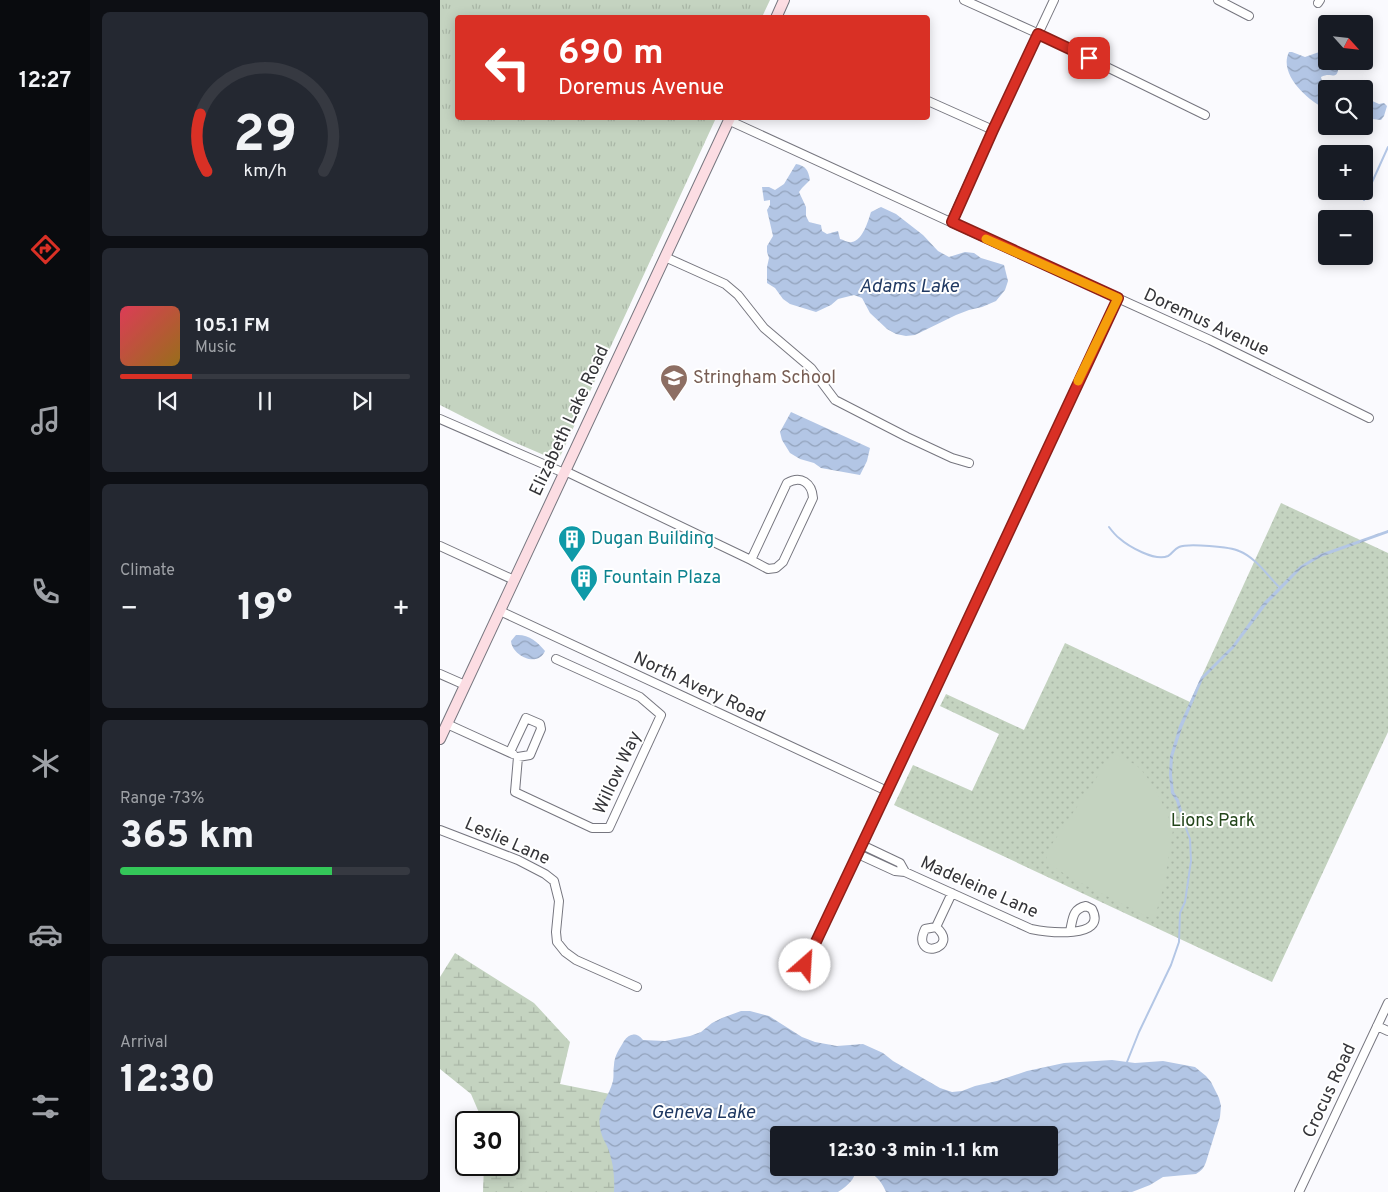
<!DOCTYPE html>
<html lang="en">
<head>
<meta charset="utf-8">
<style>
	body { margin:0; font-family:Overpass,sans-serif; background:#242831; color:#f1f3f6; height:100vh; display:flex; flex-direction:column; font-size:19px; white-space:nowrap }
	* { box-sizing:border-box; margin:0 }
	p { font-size:16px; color:#9ea1a6 }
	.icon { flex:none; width:28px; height:28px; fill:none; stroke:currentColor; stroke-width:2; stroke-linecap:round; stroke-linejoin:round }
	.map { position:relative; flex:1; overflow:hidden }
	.sheet { display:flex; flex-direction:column; gap:12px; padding:12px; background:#0d0f14; width:350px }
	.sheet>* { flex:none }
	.guide { position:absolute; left:15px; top:15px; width:475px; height:105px; border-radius:5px; box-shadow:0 2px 12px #0003; background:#d93025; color:#fff; overflow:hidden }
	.needle { width:32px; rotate:117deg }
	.controls { position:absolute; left:878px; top:15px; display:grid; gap:10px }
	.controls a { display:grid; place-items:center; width:55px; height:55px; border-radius:5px; background:#171b24; box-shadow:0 2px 12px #0003; font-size:25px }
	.speed { position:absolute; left:15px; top:1111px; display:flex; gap:10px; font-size:25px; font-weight:700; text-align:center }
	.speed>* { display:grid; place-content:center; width:65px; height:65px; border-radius:50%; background:#171b24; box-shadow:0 2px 12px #0003; line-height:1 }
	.speed .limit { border:2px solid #111; border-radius:8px; background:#fff; color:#111 }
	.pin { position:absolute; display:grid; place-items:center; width:42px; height:42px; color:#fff; margin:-21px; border-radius:10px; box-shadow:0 2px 8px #0006 }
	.me { position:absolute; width:55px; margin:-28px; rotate:26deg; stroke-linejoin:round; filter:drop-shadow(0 0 4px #0008) }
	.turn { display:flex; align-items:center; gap:18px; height:105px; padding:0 20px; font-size:22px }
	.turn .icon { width:65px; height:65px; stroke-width:2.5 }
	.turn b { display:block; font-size:35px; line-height:42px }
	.big { font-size:38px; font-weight:800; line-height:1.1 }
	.sheet .tile { flex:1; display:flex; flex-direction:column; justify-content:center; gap:8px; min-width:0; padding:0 18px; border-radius:8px; background:#242831 }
	.sheet .dial { align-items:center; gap:0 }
	.dial svg { height:130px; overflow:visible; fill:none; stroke:#363941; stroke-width:7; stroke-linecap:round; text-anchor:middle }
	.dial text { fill:#f1f3f6; stroke:none }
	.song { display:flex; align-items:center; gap:15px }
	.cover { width:60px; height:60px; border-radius:8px; background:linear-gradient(135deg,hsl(350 70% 55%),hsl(40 70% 35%)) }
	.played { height:5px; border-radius:2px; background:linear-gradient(90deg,#d93025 25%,#363941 25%) }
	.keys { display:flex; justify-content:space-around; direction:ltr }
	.heat { display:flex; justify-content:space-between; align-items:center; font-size:28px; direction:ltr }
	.charge { height:8px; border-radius:4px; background:linear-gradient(90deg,#34c759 73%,#363941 0) }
	.trip { position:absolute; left:330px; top:1126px; width:288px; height:50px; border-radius:5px; background:#171b24; box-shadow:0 2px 12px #0003; font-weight:800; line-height:50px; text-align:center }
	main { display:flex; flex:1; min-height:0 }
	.menu { display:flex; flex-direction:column; width:90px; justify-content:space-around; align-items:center; background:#090b0e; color:#9ea1a6 }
	.menu .icon { width:35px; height:35px }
	.menu .active { color:#d93025 }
	.menu b { font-size:22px; color:#f1f3f6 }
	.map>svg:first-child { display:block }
	.grass { fill:url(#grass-tufts) }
	.wetland { fill:url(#wetland-marsh) }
	.park { fill:url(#park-dots) }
	.pitch { fill:#c4d3c0 }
	.water { fill:url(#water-waves); fill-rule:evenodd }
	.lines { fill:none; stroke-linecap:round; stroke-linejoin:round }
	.stream { stroke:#b3c6e5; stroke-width:2 }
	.minor-casing { stroke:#76767f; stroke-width:10 }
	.secondary-casing { stroke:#76767f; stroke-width:12 }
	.minor { stroke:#fff; stroke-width:8 }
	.secondary { stroke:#fcdde3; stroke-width:10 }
	.route-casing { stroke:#8d1f18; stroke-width:12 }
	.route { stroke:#d93025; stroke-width:9 }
	.slow { stroke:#f59e0b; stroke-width:9 }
	.labels { text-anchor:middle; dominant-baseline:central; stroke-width:4; stroke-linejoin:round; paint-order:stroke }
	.street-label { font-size:18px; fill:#343438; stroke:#fff }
	.education-label { font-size:18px; fill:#785e54; stroke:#fff; text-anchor:start }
	.culture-label { font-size:18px; fill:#0d838f; stroke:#fff; text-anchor:start }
	.park-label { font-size:18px; fill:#23451a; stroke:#fff }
	.water-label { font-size:19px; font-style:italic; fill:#203962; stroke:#fff }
</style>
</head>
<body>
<main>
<nav class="menu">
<b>12:27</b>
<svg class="icon active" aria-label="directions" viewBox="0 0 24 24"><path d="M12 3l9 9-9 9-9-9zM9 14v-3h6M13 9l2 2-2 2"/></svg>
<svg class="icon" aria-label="music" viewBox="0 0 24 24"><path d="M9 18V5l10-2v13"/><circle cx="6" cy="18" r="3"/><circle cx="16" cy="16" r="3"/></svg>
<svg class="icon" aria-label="phone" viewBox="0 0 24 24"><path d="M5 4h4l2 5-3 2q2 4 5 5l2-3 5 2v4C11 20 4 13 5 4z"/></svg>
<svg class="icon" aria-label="climate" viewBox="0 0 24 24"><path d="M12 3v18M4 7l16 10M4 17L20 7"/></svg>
<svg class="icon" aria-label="car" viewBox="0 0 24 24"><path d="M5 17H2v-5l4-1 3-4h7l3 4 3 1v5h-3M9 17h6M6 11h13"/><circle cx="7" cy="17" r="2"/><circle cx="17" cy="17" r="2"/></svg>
<svg class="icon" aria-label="filters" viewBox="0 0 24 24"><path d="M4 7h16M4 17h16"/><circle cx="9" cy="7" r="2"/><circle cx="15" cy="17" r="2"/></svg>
</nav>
<section class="sheet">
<div class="tile dial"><svg viewBox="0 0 100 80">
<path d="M14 69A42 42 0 1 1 86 69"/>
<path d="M14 69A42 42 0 0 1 10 34" stroke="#d93025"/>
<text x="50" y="56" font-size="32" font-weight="700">29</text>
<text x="50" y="72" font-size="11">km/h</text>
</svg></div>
<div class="tile">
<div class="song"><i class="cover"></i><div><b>105.1 FM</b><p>Music</p></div></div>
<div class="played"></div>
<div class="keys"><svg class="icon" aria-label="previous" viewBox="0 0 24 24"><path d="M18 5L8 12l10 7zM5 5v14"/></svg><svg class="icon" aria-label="pause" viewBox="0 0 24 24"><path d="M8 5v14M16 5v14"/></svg><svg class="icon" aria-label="next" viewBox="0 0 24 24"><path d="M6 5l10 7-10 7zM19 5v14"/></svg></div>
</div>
<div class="tile"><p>Climate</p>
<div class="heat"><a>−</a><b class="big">19°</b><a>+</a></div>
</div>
<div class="tile"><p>Range · 73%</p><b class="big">365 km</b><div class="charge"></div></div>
<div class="tile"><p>Arrival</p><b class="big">12:30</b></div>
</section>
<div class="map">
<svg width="948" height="1192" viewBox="0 0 948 1192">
	<defs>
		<pattern id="grass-tufts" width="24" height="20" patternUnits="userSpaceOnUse" patternTransform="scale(1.25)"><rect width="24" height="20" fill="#c4d3c0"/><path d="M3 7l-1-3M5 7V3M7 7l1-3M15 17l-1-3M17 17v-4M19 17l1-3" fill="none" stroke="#a9b6a6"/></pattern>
		<pattern id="wetland-marsh" width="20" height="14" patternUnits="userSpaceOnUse" patternTransform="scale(1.25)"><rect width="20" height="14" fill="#c4d3c0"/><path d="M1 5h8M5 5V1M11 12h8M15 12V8" fill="none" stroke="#a9b6a6"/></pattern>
		<pattern id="park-dots" width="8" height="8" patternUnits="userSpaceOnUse" patternTransform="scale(1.25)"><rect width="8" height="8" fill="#c4d3c0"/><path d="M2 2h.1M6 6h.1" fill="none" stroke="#a9b6a6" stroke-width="1.8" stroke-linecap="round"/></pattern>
		<pattern id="water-waves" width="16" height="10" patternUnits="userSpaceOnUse" patternTransform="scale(1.25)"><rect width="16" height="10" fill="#b3c6e5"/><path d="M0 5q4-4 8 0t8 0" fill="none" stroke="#92a2bb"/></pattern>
	</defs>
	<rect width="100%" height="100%" fill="#fafafe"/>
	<!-- grass -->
	<path class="grass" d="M0,0H330L322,17L18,18V118H276L118,461L69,440L0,405Z"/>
	<!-- wetland -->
	<path class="wetland" d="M15,953L94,1003L130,1042L120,1084L180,1096L199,1192H43L44,1165H69V1122H43L31,1094L0,1069V977Z"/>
	<!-- park -->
	<path class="park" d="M841,503L948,553V732L832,982L454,805L473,765L532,791L559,734L500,706L506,694L584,730L625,643L750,702Z"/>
	<!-- pitch -->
	<path class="pitch" d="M673,753C680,757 690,761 697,766C710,776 729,814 733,830L724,885L714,920L629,877L607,862L606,853Z"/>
	<!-- water -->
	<path class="water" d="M882,51H886V61H899C898,85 893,70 881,77L883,86L889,89H886V109C868,101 838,74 849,52H852L865,57Z
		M930,100L939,104L944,103L947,106L944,116L941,120L932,119L924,115V101Z
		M356,164C366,166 368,170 370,180L362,188L359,192L366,207V216L369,222L381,225L382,231L387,234L398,231L400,239C404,240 408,243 412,242C423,240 428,221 431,212L441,207L456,214L483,235L498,251L509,257L525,252L534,253L541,258L564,265L568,281L565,290L556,301L542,307L529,310L516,315L475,335L466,336L456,334L447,329L430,313L422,298L414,295L398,299L391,305L376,312L350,304L343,299L335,288L327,283V267L329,258L327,252V246L333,236L327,210L330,205V200L324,201L322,187H329L335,190L344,184Z
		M351,412L430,448L427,461L420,475L381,468L374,463L360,459L350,453L342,440L340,432Z
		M948,530V533L881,557L862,568L827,604L794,648L763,679L742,728L733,757L732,775L734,792L739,800L745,821L743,824L736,801L731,793L729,775L730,756L739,726L761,677L792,646L824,602L860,566L880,554Z
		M76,635C88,634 98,642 105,651C98,668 72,656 71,641Z
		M301,1011H310L329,1016L362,1037L375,1042L397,1046L423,1044L443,1053L453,1061L500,1088L512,1092L522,1091L535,1086L557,1081L587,1071L624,1063L672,1060L695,1063L723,1061L755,1067L766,1076L771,1082L779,1098L781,1106L780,1117L766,1162C764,1168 761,1171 756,1174L723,1177L710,1185L692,1192H446C442,1181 432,1170 420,1170C415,1173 415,1175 412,1180C408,1185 403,1189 398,1192H174C175,1177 173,1160 167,1146C165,1142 162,1137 161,1132C155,1109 168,1100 173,1081C174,1076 173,1070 174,1065C174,1056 180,1048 184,1041C189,1033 197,1032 203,1040L225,1041L250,1036L261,1032L272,1023L282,1018ZM339,1135H609V1168H339Z"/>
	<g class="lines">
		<!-- stream -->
		<path class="stream" d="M924,200L948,147
			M669,527C672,531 675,535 679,538C688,546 715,562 728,556C732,554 734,549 739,547C748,543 791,547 799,551C815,557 827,575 839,587
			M687,1062L699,1032L731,965L739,942L740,913L745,902L751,861L750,839L744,823"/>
		<!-- minor casing -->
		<g class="minor-casing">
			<path id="minor" d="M524,0L599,34L765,115
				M778,0L809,16
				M878,3L880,0
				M488,101L553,130
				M288,120L554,242L770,340L929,418
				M511,222L553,130L614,0
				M225,257L285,284L298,295L324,328L371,368L395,400L467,437L512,458L529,463
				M0,419L124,473
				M125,471L311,560L328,569L336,568L343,562L373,498C372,483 361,475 347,483L311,560
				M0,546L74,580
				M60,611L447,791
				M0,674L25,685
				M7,724L73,754
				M70,752L86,718L100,724L101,729L90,755L78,757L75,792L152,828H169L221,715L200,697L116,659
				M0,830L78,860L105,874L114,881L119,901L116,932L117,942L125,952L136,960L197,987
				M422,845L460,863L465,872
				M418,854L455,871L465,872L591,929C606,932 668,940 652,909L646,906C632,909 633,919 630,931
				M496,927L485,929C470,961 522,949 496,927L512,893
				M365,965L487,707L678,298
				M937,1026L948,1031
				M859,1192L948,1003"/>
		</g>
		<!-- secondary casing -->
		<g class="secondary-casing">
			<path id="secondary" d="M336,18L344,0
				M0,739L290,118"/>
		</g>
		<!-- minor -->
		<use href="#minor" class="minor"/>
		<!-- secondary -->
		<use href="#secondary" class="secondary"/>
	</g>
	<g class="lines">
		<!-- route casing -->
		<g class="route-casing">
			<path id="route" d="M365,965L487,707L678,298L512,222L553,130L598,34L649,58"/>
		</g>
		<!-- route -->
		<use href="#route" class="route"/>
		<!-- slow -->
		<path class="slow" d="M546,239L678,298L638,381"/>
	</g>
	<!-- icons -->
	<defs>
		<g id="school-pin" transform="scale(1.4375)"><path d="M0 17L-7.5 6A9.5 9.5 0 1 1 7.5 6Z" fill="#8d6e63" stroke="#fff"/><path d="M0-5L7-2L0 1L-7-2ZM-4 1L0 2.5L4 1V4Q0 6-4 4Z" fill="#fff"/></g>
		<g id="building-pin" transform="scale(1.4375)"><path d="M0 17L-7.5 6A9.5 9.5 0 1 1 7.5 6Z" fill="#0f9aa8" stroke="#fff"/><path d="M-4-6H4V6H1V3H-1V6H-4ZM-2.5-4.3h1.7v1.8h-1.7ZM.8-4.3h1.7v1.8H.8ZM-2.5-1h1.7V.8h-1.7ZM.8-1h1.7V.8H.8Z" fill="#fff"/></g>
	</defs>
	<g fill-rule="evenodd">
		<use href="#school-pin" x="234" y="378"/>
		<use href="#building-pin" x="132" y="539"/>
		<use href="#building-pin" x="144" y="578"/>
	</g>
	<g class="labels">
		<!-- street labels -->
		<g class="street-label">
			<text transform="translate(766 323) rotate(25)">Doremus Avenue</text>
			<text transform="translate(130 421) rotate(-65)">Elizabeth Lake Road</text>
			<text transform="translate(259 688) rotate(25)">North Avery Road</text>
			<text transform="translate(178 773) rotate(-65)">Willow Way</text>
			<text transform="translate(67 842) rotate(24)">Leslie Lane</text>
			<text transform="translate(539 888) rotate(24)">Madeleine Lane</text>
			<text transform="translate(890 1091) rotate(-65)">Crocus Road</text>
		</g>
		<!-- education labels -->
		<g class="education-label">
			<text x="253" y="378">Stringham School</text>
		</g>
		<!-- culture labels -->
		<g class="culture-label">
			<text x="151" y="539">Dugan Building</text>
			<text x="163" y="578">Fountain Plaza</text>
		</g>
		<!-- park labels -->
		<g class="park-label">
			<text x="773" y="821">Lions Park</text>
		</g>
		<!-- water labels -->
		<g class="water-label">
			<text x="469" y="287">Adams Lake</text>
			<text x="263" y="1113">Geneva Lake</text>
		</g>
	</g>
</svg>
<div class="controls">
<a><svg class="needle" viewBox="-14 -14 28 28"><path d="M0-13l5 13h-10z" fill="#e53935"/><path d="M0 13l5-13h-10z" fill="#9ea1a6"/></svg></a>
<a><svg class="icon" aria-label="search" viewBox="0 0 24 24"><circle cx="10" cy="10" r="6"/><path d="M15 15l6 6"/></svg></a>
<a>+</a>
<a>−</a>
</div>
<div class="speed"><div class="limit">30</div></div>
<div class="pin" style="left:649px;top:58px;background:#d93025"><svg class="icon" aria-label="arrive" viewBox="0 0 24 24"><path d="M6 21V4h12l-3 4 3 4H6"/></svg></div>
<svg class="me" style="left:365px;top:965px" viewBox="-20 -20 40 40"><circle r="19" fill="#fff"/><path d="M0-13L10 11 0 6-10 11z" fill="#d93025"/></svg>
<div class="trip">12:30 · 3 min · 1.1 km</div>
<div class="guide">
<div class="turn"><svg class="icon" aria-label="left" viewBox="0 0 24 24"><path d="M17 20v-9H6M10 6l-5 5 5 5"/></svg><div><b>690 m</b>Doremus Avenue</div></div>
</div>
</div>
</main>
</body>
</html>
